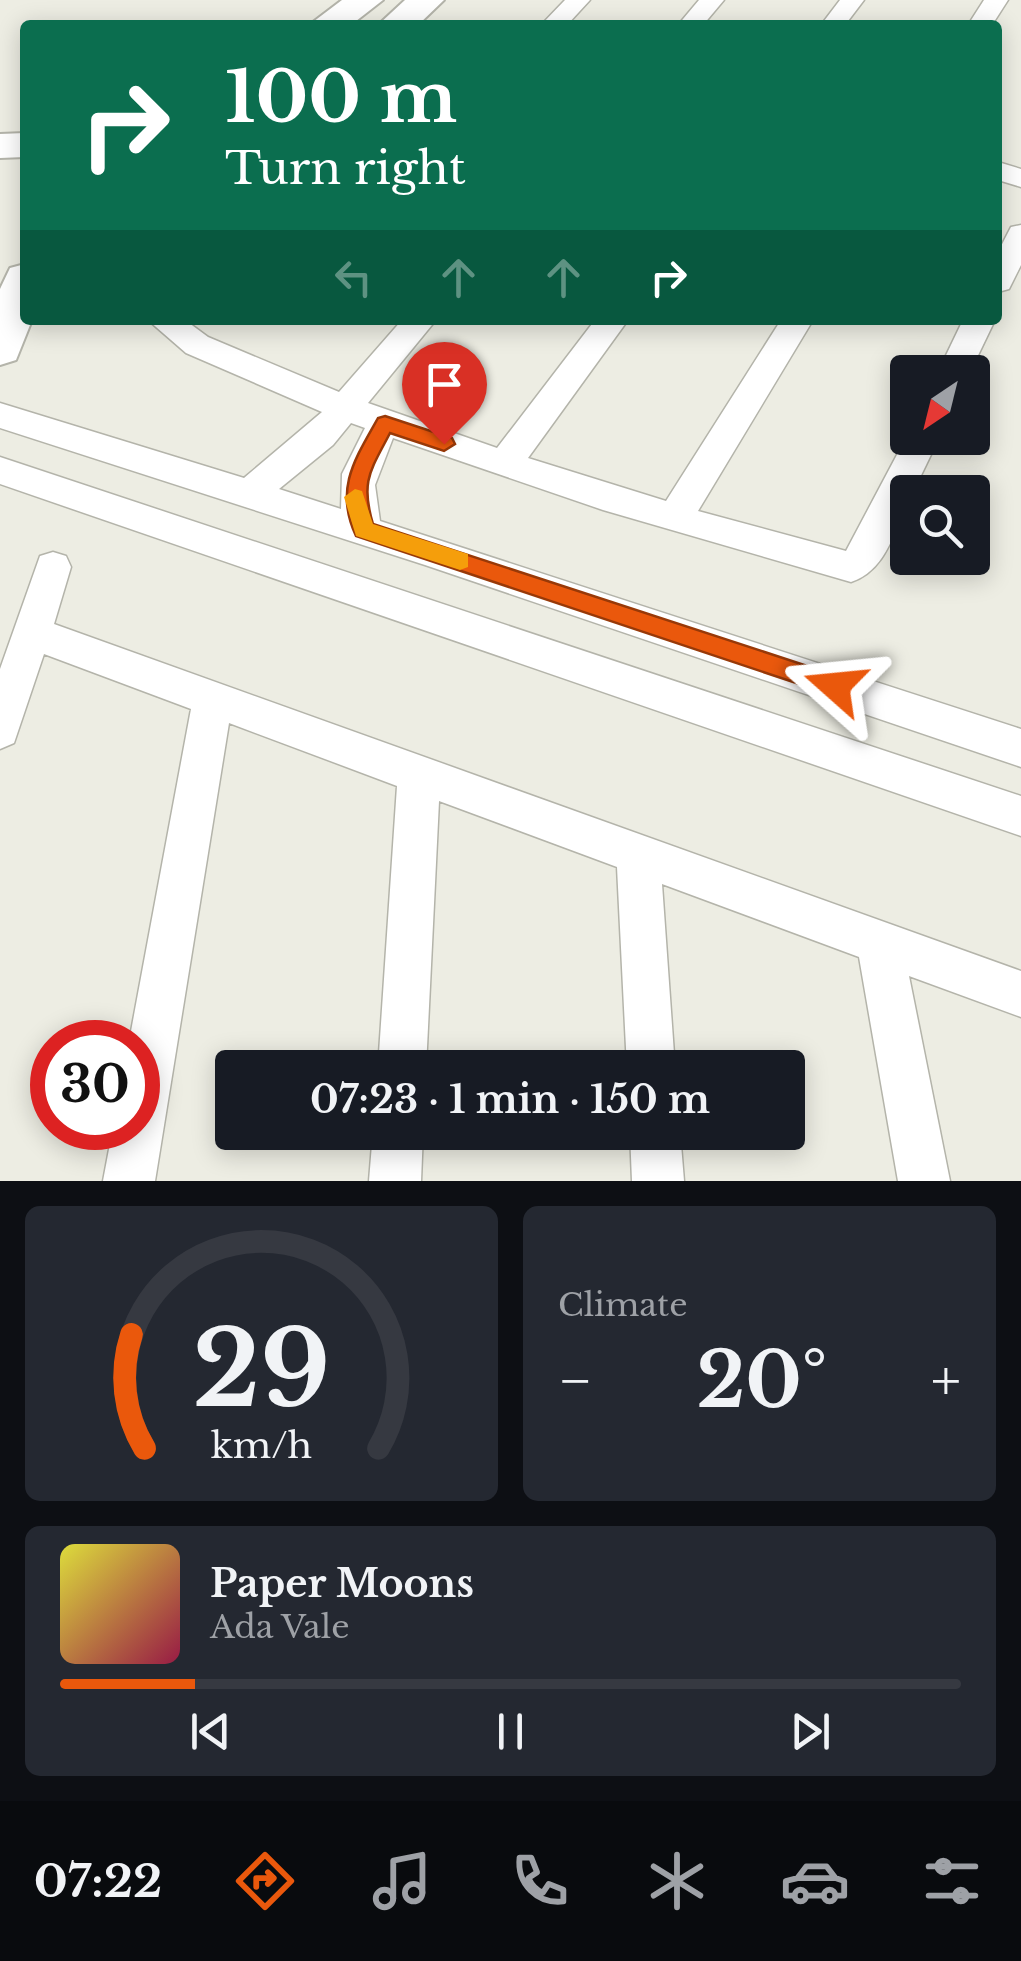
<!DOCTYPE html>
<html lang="en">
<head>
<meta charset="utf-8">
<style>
	body { margin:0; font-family:"Libre Baskerville",serif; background:#242831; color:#f1f3f6; height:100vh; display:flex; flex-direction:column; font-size:38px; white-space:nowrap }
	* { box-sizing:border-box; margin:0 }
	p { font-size:32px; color:#9ea1a6 }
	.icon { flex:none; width:55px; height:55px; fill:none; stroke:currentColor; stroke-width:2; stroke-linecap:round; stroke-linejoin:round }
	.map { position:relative; height:1181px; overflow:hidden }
	.drawer { display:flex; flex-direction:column; gap:25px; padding:25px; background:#0d0f14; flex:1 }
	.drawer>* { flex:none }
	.banner { position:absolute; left:20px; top:20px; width:982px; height:305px; border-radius:10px; box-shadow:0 5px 25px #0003; background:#0b6e4f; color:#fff; overflow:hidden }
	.needle { width:65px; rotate:215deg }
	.buttons { position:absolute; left:890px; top:355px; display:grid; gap:20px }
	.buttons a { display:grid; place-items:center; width:100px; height:100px; border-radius:10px; background:#171b24; box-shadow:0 5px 25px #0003; font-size:50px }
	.speed { position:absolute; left:30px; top:1020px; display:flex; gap:20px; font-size:50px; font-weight:700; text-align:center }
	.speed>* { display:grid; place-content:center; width:130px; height:130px; border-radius:50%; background:#171b24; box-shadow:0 5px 25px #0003; line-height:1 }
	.speed .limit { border:15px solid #d22; background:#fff; color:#111 }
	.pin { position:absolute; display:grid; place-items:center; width:85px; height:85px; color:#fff; margin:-102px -42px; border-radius:50% 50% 50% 0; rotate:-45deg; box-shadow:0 0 10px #0007 }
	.pin .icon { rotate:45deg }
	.me { position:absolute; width:110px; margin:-55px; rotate:288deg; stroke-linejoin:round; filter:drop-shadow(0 0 8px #0008) }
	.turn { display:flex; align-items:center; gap:35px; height:210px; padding:0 40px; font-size:45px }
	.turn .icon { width:130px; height:130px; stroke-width:2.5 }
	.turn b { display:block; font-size:70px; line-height:85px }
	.lanes { display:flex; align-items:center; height:95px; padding:0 40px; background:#0003; justify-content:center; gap:50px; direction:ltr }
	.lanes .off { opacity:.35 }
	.big { font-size:75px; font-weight:700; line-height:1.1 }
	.drawer .tile { flex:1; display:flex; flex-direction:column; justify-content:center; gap:15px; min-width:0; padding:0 35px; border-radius:15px; background:#242831 }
	.drawer .dial { align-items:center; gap:0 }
	.dial svg { height:260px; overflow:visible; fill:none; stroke:#363941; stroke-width:7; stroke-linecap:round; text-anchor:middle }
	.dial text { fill:#f1f3f6; stroke:none }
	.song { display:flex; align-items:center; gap:30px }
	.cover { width:120px; height:120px; border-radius:15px; background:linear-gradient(135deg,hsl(60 70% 55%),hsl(340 70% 35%)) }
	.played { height:10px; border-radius:5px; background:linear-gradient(90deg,#ea580c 15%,#363941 15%) }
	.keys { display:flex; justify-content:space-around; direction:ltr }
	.heat { display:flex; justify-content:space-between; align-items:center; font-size:55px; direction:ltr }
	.drawer .tiles { flex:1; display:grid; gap:25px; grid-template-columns:1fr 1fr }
	.tile:last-child { grid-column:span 2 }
	.trip { position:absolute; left:215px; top:1050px; width:590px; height:100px; border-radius:10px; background:#171b24; box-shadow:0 5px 25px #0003; font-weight:700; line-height:100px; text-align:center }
	.tabs { display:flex; height:160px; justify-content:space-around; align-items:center; background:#090b0e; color:#9ea1a6 }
	.tabs .icon { width:70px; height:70px }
	.tabs .active { color:#ea580c }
	.tabs b { font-size:45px; color:#f1f3f6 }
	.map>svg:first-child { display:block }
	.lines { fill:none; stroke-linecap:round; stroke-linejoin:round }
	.street-casing { stroke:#b4b4aa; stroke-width:3 }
	.secondary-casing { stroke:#b4b4aa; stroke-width:4 }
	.highway-casing { stroke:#b4b4aa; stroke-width:4 }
	.street { fill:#fff; fill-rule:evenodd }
	.secondary { fill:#fff; fill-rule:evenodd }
	.highway { fill:#fff; fill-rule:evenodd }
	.route { fill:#ea580c; stroke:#983908; stroke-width:2.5 }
	.slow { fill:#f59e0b }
</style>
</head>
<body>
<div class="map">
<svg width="1021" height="1181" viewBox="0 0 1021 1181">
	<rect width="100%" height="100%" fill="#edede3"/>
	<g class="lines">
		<!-- street casing -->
		<g class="street-casing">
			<path id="street" d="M565,0H590L567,25H541Z
				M699,0H724L703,25H678Z
				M840,0H864L845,25H821Z
				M984,0H1008L992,25H968Z
				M998,162L1021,169V187L998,180Z
				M1021,225V265L1009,289L998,292V252L1011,227Z
				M148,320H185L208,337L339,392L402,320H436L368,403L497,448L595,320H628L528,458L666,501L781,320H813L698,511L846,551L908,434V438H939L913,492H908V504C893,534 885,571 851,582L603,510L393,438L375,485L380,521L1021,729V767L425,565L0,428V403L244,478L322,412L186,353ZM351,423L365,428L342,474L341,509L279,489L333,445Z
				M963,320H995L970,372H938Z
				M0,457L1021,796V836L0,484Z
				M53,552L66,556L71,567L54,624L1021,971V1017L909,976L950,1181H898L859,957L662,884L675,1068H627L617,867L439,801L426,1068H378L397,786L229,723L155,1181H103L113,1128H138V1042H129L191,709L44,654L14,743L0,749V669L40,556Z
				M373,1132H423L421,1181H369Z
				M630,1132H680L684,1181H632Z"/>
		</g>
		<!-- secondary casing -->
		<g class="secondary-casing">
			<path id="secondary" d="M25,264V320H32L16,360L0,365V289L10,268Z"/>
		</g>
		<!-- highway casing -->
		<g class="highway-casing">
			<path id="highway" d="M342,0H383L351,25H309Z
				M405,0H444L418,25H378Z
				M25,133V157L0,158V134Z"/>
		</g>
		<!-- street -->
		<use href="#street" class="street"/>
		<!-- secondary -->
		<use href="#secondary" class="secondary"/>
		<!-- highway -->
		<use href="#highway" class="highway"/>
	</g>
	<!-- route -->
	<path class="route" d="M385,416L452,438L455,444L444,451L390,433C371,470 360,481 373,524L835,675L847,686L844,693L835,696L356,536C334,489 355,459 378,418Z"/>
	<!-- slow -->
	<path class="slow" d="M355,489L362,491L373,524L468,554V567L460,570L356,536L344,497Z"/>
</svg>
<div class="buttons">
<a><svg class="needle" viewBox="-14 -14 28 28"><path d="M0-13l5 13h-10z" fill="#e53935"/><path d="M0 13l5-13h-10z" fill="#9ea1a6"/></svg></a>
<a><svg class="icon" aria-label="search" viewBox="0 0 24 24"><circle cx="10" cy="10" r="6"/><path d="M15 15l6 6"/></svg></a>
</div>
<div class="speed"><div class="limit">30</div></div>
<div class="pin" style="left:444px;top:444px;background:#d93025"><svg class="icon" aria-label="arrive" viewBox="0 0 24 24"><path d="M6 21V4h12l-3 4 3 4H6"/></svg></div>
<svg class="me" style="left:835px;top:686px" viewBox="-20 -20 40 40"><path d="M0-17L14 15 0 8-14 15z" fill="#ea580c" stroke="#fff" stroke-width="4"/></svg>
<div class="trip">07:23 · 1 min · 150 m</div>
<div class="banner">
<div class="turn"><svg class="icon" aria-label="right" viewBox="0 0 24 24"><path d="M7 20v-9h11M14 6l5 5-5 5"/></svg><div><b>100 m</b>Turn right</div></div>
<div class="lanes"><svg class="icon off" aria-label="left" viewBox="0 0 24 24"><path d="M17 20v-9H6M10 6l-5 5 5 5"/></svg><svg class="icon off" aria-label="ahead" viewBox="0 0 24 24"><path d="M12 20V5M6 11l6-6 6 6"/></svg><svg class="icon off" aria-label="ahead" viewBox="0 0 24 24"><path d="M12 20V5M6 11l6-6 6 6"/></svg><svg class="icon" aria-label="right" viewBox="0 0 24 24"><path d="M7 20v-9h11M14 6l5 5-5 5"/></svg></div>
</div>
</div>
<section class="drawer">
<div class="tiles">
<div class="tile dial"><svg viewBox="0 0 100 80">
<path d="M14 69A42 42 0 1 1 86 69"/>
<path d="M14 69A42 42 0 0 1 10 34" stroke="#ea580c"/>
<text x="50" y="56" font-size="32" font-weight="700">29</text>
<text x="50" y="72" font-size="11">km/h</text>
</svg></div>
<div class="tile"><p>Climate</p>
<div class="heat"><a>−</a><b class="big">20°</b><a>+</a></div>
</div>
<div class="tile">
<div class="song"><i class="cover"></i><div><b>Paper Moons</b><p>Ada Vale</p></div></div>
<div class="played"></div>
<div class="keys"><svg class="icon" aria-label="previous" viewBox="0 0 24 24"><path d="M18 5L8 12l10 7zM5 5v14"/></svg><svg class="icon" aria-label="pause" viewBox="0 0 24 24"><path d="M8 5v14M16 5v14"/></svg><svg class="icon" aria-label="next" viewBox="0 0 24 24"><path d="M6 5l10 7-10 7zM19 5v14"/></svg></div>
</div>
</div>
</section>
<nav class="tabs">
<b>07:22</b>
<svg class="icon active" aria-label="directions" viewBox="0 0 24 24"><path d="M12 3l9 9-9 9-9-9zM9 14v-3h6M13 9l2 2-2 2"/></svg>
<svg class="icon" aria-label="music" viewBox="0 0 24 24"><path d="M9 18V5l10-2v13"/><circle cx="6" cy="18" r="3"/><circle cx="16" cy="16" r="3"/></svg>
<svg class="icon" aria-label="phone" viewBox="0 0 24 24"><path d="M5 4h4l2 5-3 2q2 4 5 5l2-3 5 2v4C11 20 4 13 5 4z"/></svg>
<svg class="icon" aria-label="climate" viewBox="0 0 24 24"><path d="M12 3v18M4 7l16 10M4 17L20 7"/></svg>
<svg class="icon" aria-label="car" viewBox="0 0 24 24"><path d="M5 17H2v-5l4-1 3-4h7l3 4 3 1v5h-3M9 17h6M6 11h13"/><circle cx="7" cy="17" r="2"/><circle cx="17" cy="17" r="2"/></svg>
<svg class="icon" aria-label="filters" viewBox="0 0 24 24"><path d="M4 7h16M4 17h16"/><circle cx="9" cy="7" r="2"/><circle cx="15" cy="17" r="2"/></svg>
</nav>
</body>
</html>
